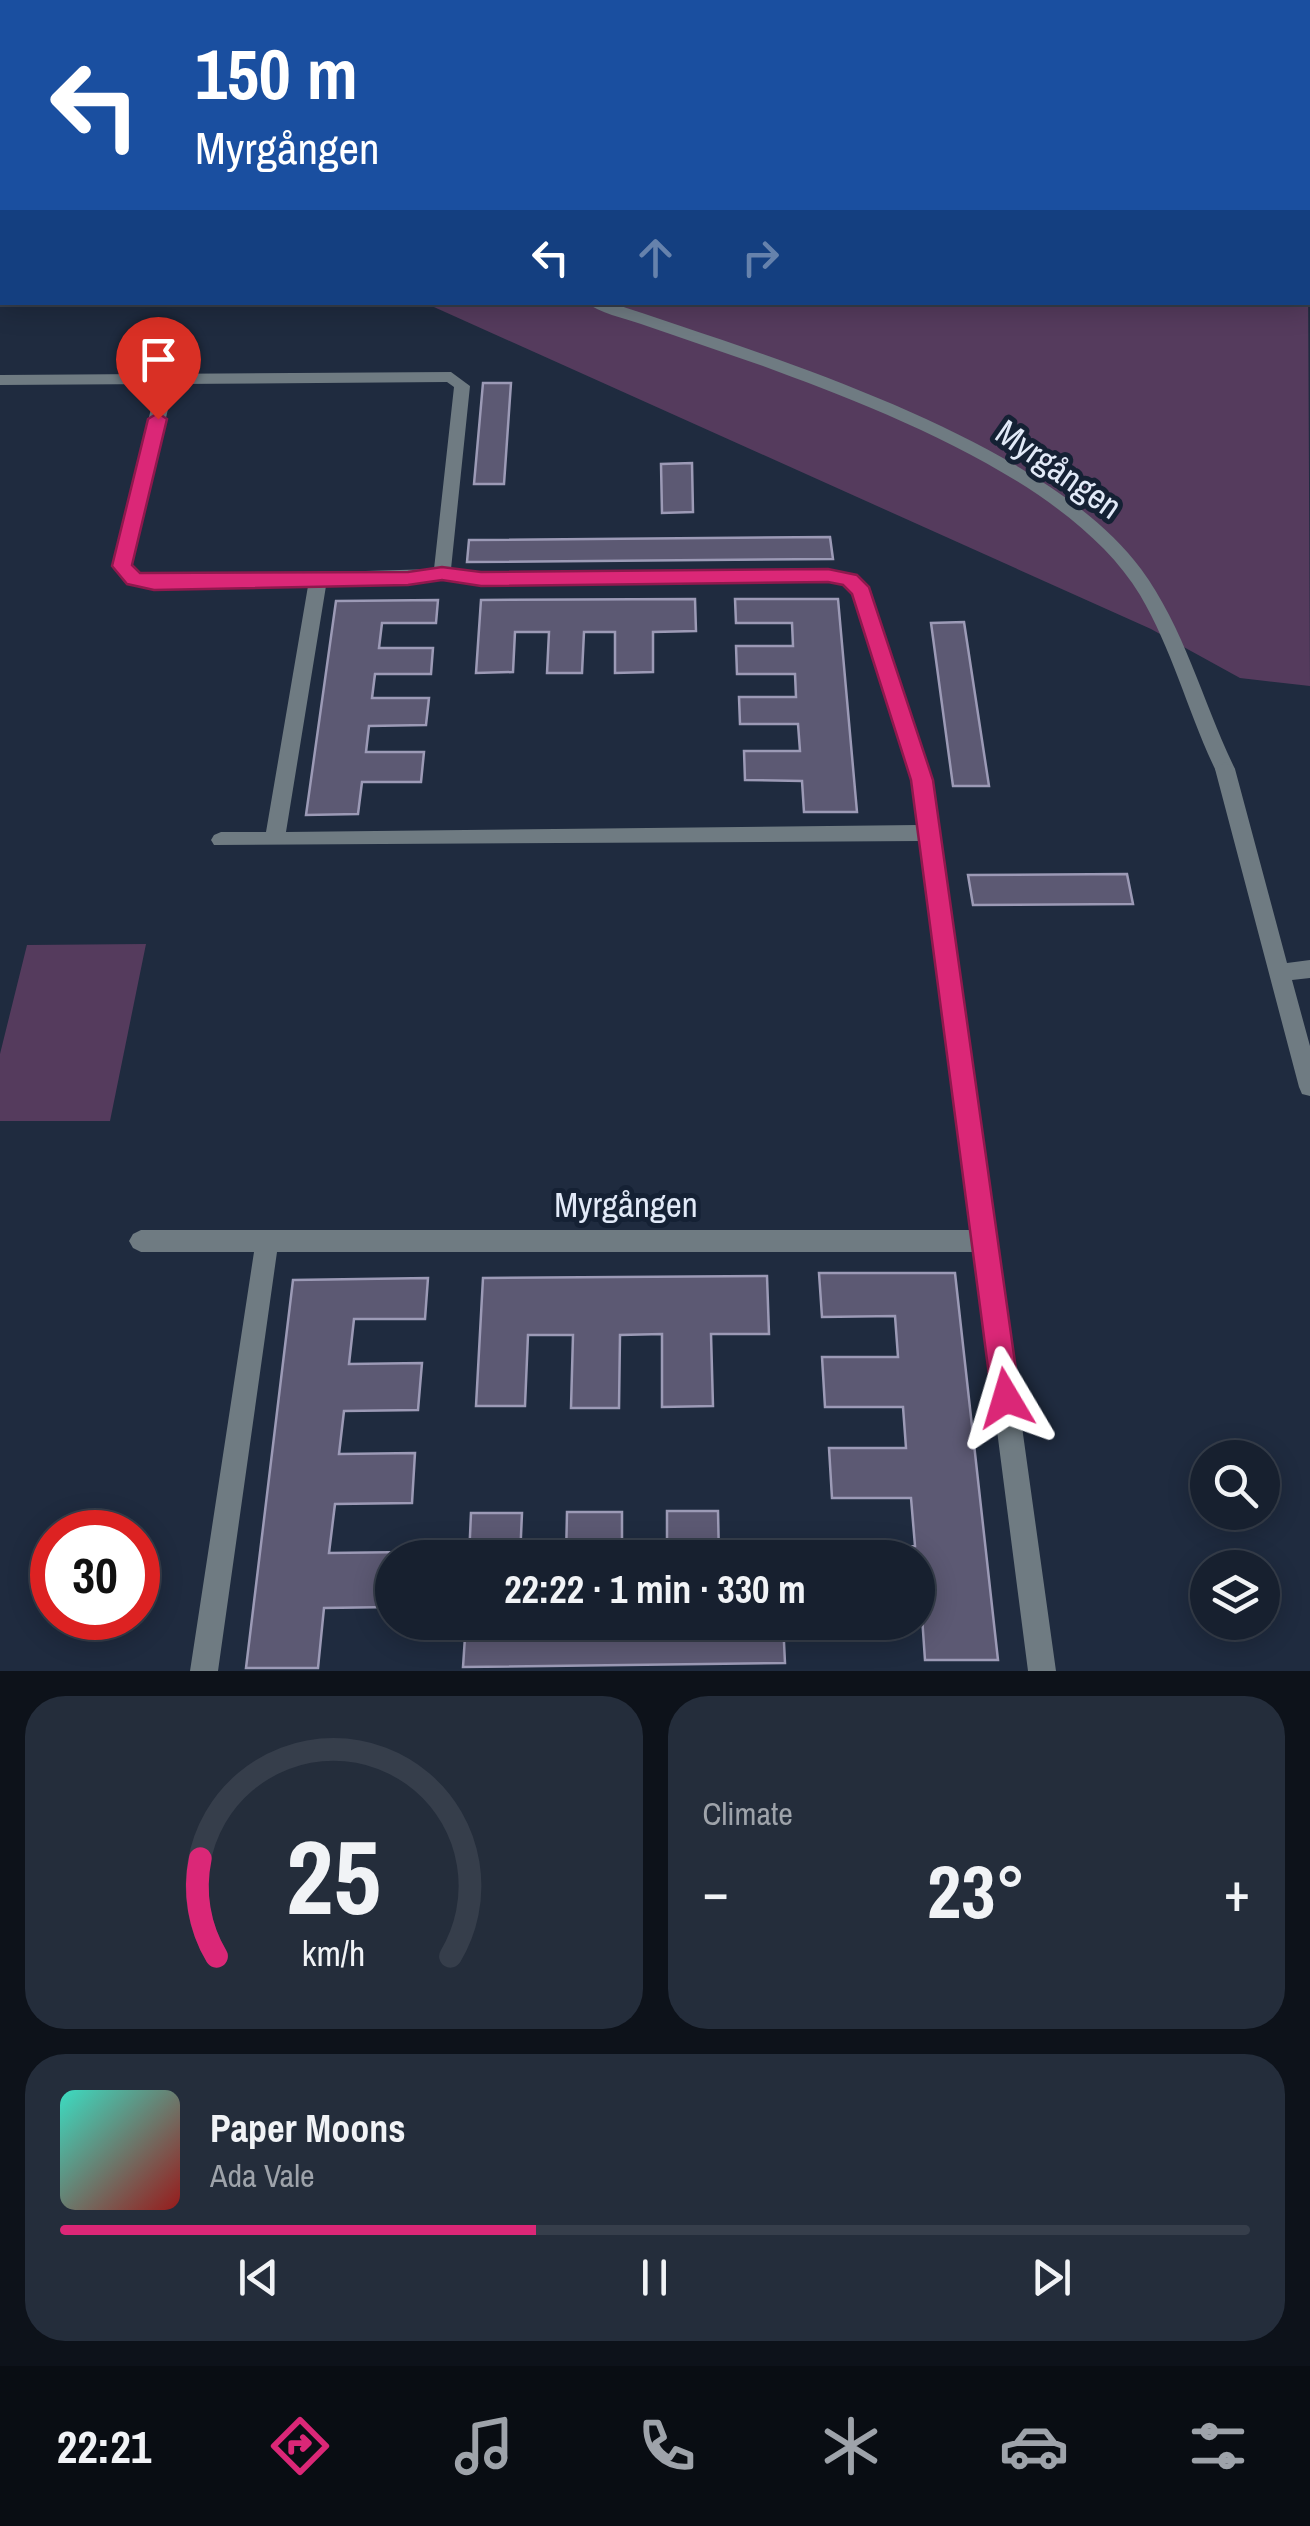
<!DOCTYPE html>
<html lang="en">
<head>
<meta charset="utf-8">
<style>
	body { margin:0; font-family:"Archivo Narrow",sans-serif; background:#242d3b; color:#f1f3f6; height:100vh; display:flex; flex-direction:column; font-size:38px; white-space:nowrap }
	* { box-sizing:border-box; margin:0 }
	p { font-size:32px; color:#9ea3aa }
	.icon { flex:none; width:55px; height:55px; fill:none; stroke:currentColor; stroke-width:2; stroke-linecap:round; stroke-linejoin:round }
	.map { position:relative; height:1671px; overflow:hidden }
	.sheet { display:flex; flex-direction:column; gap:25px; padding:25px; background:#0d121a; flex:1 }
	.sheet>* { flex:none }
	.top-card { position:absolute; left:0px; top:0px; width:1310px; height:305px; box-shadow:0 5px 25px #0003,0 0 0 2px #363e4b; background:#1a4fa0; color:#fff; overflow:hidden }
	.fabs { position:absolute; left:1190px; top:1440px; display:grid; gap:20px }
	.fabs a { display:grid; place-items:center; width:90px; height:90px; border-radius:50%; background:#17202f; box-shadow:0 5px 25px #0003,0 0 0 2px #363e4b; font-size:50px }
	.speed { position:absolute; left:30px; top:1510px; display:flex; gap:20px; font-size:50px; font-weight:700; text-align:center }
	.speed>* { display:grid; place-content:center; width:130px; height:130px; border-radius:50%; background:#17202f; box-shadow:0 5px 25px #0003,0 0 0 2px #363e4b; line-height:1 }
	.speed .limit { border:15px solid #d22; background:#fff; color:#111 }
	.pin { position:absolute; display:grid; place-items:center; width:85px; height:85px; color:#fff; margin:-102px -42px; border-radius:50% 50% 50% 0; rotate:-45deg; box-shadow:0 0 10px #0007 }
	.pin .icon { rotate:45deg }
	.me { position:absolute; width:110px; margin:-55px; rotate:353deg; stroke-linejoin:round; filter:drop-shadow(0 0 8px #0008) }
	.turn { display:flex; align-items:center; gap:35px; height:210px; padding:0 30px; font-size:45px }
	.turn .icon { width:130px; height:130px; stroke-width:2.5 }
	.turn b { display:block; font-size:70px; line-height:85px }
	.lanes { display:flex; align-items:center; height:95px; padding:0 30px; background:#0003; justify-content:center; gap:50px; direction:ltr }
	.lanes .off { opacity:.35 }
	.big { font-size:75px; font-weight:800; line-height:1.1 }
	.sheet .tile { flex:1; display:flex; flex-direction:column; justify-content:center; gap:15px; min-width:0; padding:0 35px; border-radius:40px; background:#242d3b }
	.sheet .dial { align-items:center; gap:0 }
	.dial svg { height:260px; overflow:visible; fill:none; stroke:#363e4b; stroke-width:7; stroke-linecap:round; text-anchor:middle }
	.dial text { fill:#f1f3f6; stroke:none }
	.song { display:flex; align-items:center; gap:30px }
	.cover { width:120px; height:120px; border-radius:15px; background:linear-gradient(135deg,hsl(170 70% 55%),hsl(0 70% 35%)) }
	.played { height:10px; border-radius:5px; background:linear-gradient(90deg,#db2777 40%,#363e4b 40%) }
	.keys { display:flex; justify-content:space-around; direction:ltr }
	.heat { display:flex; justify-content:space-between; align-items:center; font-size:55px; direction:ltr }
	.sheet .tiles { flex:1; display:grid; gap:25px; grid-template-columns:1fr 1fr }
	.tile:last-child { grid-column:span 2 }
	.trip { position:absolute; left:375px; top:1540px; width:560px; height:100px; border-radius:50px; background:#17202f; box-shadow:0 5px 25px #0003,0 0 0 2px #363e4b; font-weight:800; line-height:100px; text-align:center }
	.menu { display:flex; height:160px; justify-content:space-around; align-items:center; background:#090d13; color:#9ea3aa }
	.menu .icon { width:70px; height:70px }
	.menu .active { color:#db2777 }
	.menu b { font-size:45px; color:#f1f3f6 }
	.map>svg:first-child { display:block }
	.green { fill:#553b5d }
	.building { fill:#5c5973; stroke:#9c9ab6; stroke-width:2.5 }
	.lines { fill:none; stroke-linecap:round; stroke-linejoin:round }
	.lane { fill:#6f7b82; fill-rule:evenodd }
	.street { fill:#6f7b82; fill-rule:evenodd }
	.rail-casing { stroke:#a9b2c2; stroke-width:8 }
	.rail { stroke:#152134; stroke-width:5; stroke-dasharray:16; stroke-linecap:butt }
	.route { fill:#db2777; stroke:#8e194d; stroke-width:2.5 }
	.labels { text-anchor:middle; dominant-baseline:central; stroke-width:10; stroke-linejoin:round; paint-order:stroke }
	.street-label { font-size:35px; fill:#e2eaf8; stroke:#152134 }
</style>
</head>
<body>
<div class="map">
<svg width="1310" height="1671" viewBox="0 0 1310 1671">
	<rect width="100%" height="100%" fill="#1f2b3f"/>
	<!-- green -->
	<path class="green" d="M0,0H648L654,2H2L0,305Z
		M1308,272L1310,686L1240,678L1151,629L425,303L1308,302Z
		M146,944L110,1121H0V1054L27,945Z"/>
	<!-- building -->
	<path class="building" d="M483,383H511L504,484H474Z
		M692,463L693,512L662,513L661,464Z
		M830,537L833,559L467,562L469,540Z
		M695,599L696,631L653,632V672L615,673V632H584L582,673H547L549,632H515L513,672L476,673L481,600Z
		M735,599H838L857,812H804L802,781L745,780L744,751H800L798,724H740L739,697H796L795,674H737L736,646H793L792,623H736Z
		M438,600L436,623H382L379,648H433L431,674H375L372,698H429L426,725L369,726L366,752H424L421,782H362L358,814L306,815L336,601Z
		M964,622L989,786H953L931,623Z
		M1127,874L1133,904L973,905L968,875Z
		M819,1273H955L998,1660H925L918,1558H839V1547L915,1546L911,1498H832L829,1448H906L903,1407H825L822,1357H898L895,1316L822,1317Z
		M767,1276L769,1334H711L713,1406L662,1407V1334L620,1335L619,1408H571L573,1335H528L525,1406H476L483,1278Z
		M428,1278L425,1319H354L349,1364L422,1363L418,1410L344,1411L339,1454L415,1453L412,1503L335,1504L329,1553L408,1552V1558H392V1607L324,1608L318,1668H246L293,1280Z
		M667,1511H718L719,1558H667Z
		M567,1512H622V1558H566Z
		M471,1513H522L520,1558H469Z
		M466,1622H783L785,1663L463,1667Z"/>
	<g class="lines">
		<!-- lane -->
		<path class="lane" d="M585,302H609C762,354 1043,437 1141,569C1185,629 1203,703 1235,769L1232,774H1218L1215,769C1188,712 1172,649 1140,595C1072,482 882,410 763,366C722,352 682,338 641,324C623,318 600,313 585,302Z"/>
		<!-- street -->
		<path class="street" d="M451,372L470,386L451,569L481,573L829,570L856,576L871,591L932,780L1056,1671H1028L974,1252H277L218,1671H190L254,1252H141L133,1248L129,1241L133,1234L141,1230H971L920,841L214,845L211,840L214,835L221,832H266L308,586L155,589L128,583L113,566L157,384L0,385V375ZM447,382L454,387L434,569L155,577L140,574L131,565L174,384ZM442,580L481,585L829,582L844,585L854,594L912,780L918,825L286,832L326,586Z
			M1225,762L1235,769L1287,963L1310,960V978L1292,980L1310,1046V1096L1302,1094L1299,1087L1215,769Z"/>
		<!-- rail casing -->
		<g class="rail-casing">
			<path id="rail" d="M677,0L684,2
				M714,0L720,2"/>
		</g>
		<!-- rail -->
		<use href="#rail" class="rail"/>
	</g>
	<!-- route -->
	<path class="route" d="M158,413L167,419L132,565L140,573L408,572L442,567L481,572L828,569L857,575L869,587L933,780L1020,1398L1016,1407L1006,1411L996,1407L992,1398L911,780L852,594L843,585L828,582L481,586L442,580L408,585L154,590L127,584L112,566L148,419Z"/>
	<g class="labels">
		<!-- street labels -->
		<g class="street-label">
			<text transform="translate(1059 469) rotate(35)">Myrgången</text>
			<text x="626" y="1204">Myrgången</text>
		</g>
	</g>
</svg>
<div class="fabs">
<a><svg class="icon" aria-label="search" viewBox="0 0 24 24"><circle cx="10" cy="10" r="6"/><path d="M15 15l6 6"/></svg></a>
<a><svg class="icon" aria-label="layers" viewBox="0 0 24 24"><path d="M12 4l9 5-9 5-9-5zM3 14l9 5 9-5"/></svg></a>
</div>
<div class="speed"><div class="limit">30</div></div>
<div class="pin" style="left:158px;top:419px;background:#d93025"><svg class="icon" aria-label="arrive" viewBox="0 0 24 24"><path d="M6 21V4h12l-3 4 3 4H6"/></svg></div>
<svg class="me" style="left:1006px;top:1398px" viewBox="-20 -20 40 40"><path d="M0-17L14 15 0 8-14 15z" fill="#db2777" stroke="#fff" stroke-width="4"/></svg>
<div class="trip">22:22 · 1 min · 330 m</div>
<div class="top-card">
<div class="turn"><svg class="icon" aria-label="left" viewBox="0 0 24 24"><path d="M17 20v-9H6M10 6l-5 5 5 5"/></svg><div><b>150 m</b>Myrgången</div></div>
<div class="lanes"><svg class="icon" aria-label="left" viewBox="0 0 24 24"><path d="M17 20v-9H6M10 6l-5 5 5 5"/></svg><svg class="icon off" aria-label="ahead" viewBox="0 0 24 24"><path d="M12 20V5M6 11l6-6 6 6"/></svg><svg class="icon off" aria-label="right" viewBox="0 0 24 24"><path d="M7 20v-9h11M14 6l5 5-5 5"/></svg></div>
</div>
</div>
<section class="sheet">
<div class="tiles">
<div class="tile dial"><svg viewBox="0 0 100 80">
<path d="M14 69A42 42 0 1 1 86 69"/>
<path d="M14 69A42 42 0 0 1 9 39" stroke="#db2777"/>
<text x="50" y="56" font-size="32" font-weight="700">25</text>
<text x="50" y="72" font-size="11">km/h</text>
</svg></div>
<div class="tile"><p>Climate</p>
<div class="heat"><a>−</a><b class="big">23°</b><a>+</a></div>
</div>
<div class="tile">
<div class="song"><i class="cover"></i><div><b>Paper Moons</b><p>Ada Vale</p></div></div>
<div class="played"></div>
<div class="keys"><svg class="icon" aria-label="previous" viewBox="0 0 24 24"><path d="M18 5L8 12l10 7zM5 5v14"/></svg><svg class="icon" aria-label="pause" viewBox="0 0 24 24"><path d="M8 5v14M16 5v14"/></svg><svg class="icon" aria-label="next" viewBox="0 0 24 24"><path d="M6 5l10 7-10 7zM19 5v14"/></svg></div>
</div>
</div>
</section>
<nav class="menu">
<b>22:21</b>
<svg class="icon active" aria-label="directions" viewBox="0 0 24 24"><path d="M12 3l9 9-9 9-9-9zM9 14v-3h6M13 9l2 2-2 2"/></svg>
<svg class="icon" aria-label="music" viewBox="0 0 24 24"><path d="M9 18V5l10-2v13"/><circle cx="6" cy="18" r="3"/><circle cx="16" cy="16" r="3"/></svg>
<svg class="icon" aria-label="phone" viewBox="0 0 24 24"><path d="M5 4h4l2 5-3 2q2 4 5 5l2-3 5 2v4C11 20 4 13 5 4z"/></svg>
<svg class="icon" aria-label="climate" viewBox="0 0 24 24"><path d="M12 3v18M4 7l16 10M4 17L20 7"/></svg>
<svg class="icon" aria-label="car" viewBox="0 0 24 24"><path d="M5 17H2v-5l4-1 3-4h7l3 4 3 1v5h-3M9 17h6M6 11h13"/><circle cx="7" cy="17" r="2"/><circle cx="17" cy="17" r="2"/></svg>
<svg class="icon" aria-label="filters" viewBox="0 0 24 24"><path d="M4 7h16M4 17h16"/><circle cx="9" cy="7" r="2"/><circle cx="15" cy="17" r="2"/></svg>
</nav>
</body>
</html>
